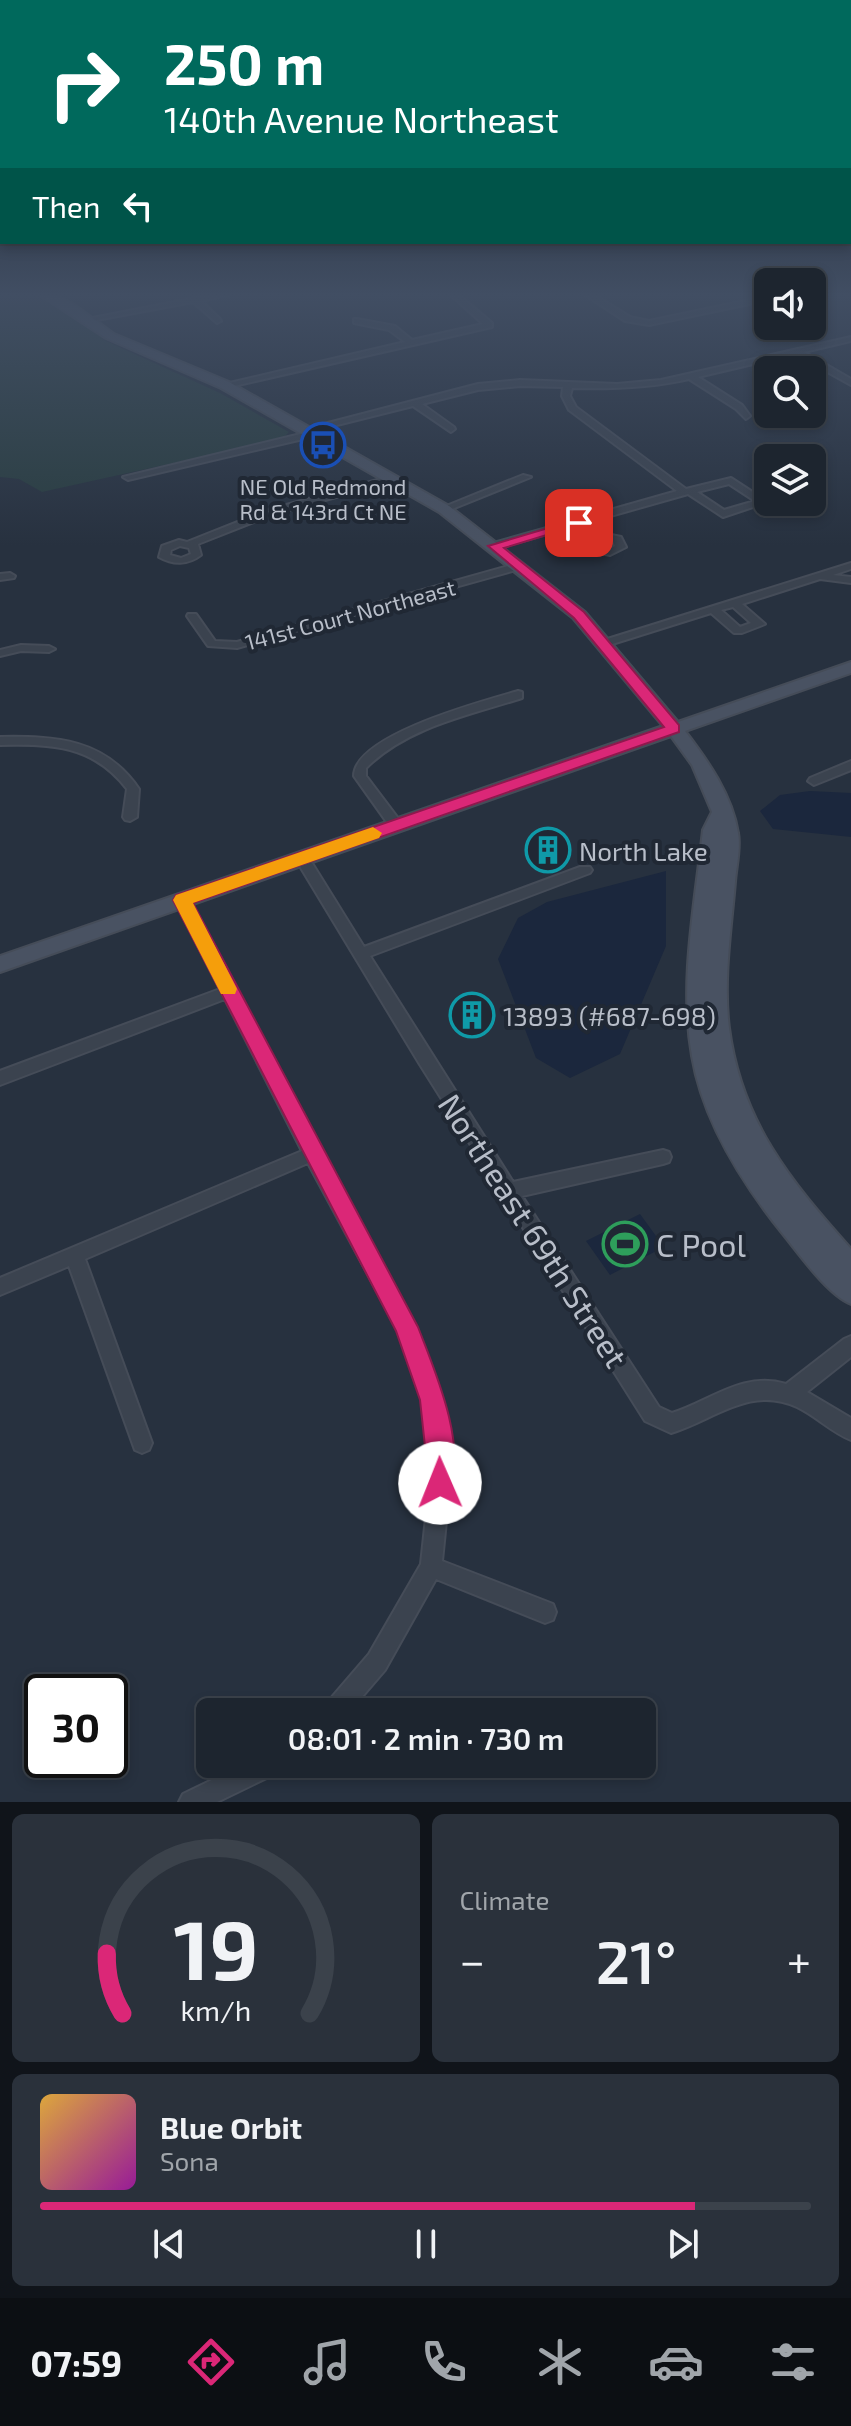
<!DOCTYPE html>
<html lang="en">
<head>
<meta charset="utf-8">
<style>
	body { margin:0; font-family:"Exo 2",sans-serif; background:#2a313b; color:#f1f3f6; height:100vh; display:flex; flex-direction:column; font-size:30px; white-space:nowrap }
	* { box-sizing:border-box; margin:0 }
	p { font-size:26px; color:#a0a5aa }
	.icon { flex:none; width:44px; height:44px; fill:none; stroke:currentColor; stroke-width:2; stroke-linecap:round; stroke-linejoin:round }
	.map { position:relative; height:1802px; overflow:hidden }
	.side { display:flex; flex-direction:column; gap:12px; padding:12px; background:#10141a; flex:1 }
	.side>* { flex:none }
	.guide { position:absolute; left:0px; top:0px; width:852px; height:244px; box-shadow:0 4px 12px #0003,0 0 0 2px #3b424b; background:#00695c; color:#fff; overflow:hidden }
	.fabs { position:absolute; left:754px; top:268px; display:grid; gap:16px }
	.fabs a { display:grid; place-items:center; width:72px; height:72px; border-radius:12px; background:#1d252f; box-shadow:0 4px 12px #0003,0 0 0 2px #3b424b; font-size:40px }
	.speed { position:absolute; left:24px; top:1674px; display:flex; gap:16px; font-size:40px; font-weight:700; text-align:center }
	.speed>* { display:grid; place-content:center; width:104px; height:104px; border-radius:50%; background:#1d252f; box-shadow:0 4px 12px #0003,0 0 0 2px #3b424b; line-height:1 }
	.speed .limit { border:4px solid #111; border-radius:12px; background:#fff; color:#111 }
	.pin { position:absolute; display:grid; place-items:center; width:68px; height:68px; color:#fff; margin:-34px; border-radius:16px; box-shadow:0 4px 12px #0006 }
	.me { position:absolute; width:88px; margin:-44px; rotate:359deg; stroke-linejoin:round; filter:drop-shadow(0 0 6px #0008) }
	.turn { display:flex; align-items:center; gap:28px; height:168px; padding:0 32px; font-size:36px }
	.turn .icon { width:104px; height:104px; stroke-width:2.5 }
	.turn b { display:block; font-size:56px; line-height:68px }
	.then { display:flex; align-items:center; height:76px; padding:0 32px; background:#0003; gap:16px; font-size:30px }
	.big { font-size:60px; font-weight:600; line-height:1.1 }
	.side .widget { flex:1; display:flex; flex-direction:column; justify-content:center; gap:12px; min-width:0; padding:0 28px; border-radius:12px; background:#2a313b }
	.side .dial { align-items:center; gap:0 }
	.dial svg { height:208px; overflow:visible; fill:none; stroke:#3b424b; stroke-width:7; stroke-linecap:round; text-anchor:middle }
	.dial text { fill:#f1f3f6; stroke:none }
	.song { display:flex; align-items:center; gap:24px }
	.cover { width:96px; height:96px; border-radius:12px; background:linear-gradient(135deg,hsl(40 70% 55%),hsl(300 70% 35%)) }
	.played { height:8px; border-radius:4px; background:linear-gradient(90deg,#db2777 85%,#3b424b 85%) }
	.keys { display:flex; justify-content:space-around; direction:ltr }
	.heat { display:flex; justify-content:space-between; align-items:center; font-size:44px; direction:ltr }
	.side .tiles { flex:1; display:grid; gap:12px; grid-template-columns:1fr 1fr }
	.widget:last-child { grid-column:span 2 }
	.trip { position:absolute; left:196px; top:1698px; width:460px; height:80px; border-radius:12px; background:#1d252f; box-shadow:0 4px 12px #0003,0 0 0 2px #3b424b; font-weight:600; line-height:80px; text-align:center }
	.tab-bar { display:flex; height:128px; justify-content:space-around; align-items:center; background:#0c0f13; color:#a0a5aa }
	.tab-bar .icon { width:56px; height:56px }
	.tab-bar .current { color:#db2777 }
	.tab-bar b { font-size:36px; color:#f1f3f6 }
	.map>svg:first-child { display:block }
	.green { fill:#293d40 }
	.water { fill:#1b273d }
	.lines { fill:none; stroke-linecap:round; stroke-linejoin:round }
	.street-casing { stroke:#454c58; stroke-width:4 }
	.secondary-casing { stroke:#454c58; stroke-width:4 }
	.street { fill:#3b434f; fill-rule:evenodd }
	.secondary { fill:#495262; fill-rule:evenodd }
	.route { fill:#db2777; stroke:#8e194d; stroke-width:2 }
	.slow { fill:#f59e0b }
	.labels { text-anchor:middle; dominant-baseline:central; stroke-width:8; stroke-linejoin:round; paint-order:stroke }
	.far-poi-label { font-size:22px; fill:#b8bec9; stroke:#202834 }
	.far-street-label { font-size:22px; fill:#b8bec9; stroke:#202834 }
	.poi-label { font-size:26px; fill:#b8bec9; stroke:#202834; text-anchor:start }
	.near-street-label { font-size:32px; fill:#b8bec9; stroke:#202834 }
	.near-poi-label { font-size:32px; fill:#b8bec9; stroke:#202834; text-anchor:start }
</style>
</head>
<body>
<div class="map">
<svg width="851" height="1802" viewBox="0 0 851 1802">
	<rect width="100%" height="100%" fill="#27313f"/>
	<!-- green -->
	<path class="green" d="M0,294L47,297L106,341L220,393L289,432L282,439L42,492L19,479L0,477Z"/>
	<!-- water -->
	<path class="water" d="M810,791L851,793V837L773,829L760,811L780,795Z
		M666,871V946L620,1054L570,1078L536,1058L498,959L518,918L547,902Z
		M640,1214L664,1247L610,1275L586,1241Z"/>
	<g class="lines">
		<!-- street casing -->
		<g class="street-casing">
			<path id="street" d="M216,294H231L201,301L220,319L221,321L217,323L193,302L86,322L82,320Z
				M450,294H458L492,323V327L225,388L221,385L405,342L389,330L354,323V319H357L395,326L412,340L483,324Z
				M584,294H593L630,317L649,321L768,296V300L649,325L625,321Z
				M851,337V341L804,352L851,379V385L795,354L698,377L742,405L750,416L746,419L736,409L689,379C650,388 612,389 572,388L570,396L576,407L686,489L731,478L768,502L723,517L688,494L498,548H490V544L677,491L569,410L562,396L563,387L520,386L478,390L422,404L454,427L455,429L451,432L413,406L305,433L301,430L478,384L520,380L617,384L661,380ZM729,484L755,501L724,510L697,492Z
				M313,431L317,434L316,436L128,480L123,477Z
				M523,475L531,477L447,511L439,509Z
				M392,476L395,477V481L274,514L198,544L201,555C188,565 173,565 159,557L162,546L179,540L187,542L268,510ZM180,546L189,548L191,554L181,558L170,555L171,550Z
				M602,533L621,537L626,547L610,555L591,551L586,541ZM603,539L613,541L615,546L609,549L599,547L597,542Z
				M519,563L524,566L523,568L237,648L208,646L187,616L188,614H196L215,641L237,642Z
				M851,563V569L833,575L851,577V583L820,579L742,604L765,624L742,633H734L711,613L609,645H601L599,643L601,641ZM733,607L751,623L740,627L721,610Z
				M10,573L15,576L14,578L0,580V574Z
				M21,645L49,646L55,649L49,652L21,651L0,656V650Z
				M518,691L522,692V698C469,715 407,727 366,768V776L403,825L401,828H391L354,776C354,735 484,701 518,691Z
				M0,737C56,736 105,739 139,789L137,817L130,821L125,820L123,817L127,789C93,745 52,744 0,745Z
				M851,761V770L814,785L808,781L810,778Z
				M302,853L307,855L364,947L580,867H590L592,870L590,873L370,956L513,1182L663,1150L669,1152L671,1157L669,1162L663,1164L522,1196L659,1407L672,1413C711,1401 742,1371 786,1384L844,1339L851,1336V1357L807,1392L851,1418V1440C831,1432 816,1416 797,1407C750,1385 714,1420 671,1433L645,1421L419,1063L295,858Z
				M182,895L189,900L318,1149L415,1327L442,1400L452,1462L442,1561L553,1604L556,1612L553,1620L545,1623L436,1579L385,1670L349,1712H323L326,1704L369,1654L421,1564L432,1462L422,1400L398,1330L308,1163L85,1259L152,1443L149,1450L142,1453L135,1450L69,1266L0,1295V1278L302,1151L225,999L0,1085V1071L220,989L175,900Z
				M245,1764H283L279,1772L217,1802H179L183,1794Z"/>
		</g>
		<!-- secondary casing -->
		<g class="secondary-casing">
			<path id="secondary" d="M39,294H52L73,304L114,334L229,382L449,506L585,612L678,722L851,662V673L685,731C708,761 732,795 738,833C741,848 736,867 735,882C731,930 723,980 729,1028C741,1121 790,1181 851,1249V1304C828,1295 800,1255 783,1234C742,1183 703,1122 692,1056C679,982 695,904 703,830L712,812L692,765L671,736L0,972V956L663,726L573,618L439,512L221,388L106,338Z"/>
		</g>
		<!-- street -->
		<use href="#street" class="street"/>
		<!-- secondary -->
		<use href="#secondary" class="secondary"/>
	</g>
	<!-- sky -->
	<linearGradient id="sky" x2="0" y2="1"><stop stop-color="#151b23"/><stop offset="0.54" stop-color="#414e63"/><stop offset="1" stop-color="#414e63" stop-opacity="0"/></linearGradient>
	<rect width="851" height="546" fill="url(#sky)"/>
	<!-- route -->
	<path class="route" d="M575,520L586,523L504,548L584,612L679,725V732L193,903L418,1327C435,1371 468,1446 449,1493L440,1497L430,1493L420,1400L396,1331L173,900L176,895L664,727L574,618L488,546Z"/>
	<!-- slow -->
	<path class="slow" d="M373,827L382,833L379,838L193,903L237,989L235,994H221L173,900L176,895Z"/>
	<!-- icons -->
	<defs>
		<g id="bus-ring" transform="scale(2.3)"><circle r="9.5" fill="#202834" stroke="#1a4fb4" stroke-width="1.5"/><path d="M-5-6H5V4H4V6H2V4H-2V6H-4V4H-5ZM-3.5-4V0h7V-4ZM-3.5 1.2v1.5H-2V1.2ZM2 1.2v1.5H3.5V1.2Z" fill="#1a4fb4"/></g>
		<g id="building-ring" transform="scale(2.3)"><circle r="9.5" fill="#202834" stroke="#0f9aa8" stroke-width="1.5"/><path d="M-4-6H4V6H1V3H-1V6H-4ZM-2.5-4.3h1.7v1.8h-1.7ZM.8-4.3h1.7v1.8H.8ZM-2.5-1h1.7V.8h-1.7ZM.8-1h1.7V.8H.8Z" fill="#0f9aa8"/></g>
		<g id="stadium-ring" transform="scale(2.3)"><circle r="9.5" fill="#202834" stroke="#2e9e5b" stroke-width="1.5"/><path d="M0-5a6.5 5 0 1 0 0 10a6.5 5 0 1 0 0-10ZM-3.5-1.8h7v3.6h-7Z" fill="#2e9e5b"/></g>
	</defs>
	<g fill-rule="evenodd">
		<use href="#bus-ring" x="323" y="445"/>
		<use href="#building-ring" x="548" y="850"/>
		<use href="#building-ring" x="472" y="1015"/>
		<use href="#stadium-ring" x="625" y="1244"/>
	</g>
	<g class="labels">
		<!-- far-poi labels -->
		<g class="far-poi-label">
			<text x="323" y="486">NE Old Redmond<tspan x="323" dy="25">Rd &amp; 143rd Ct NE</tspan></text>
		</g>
		<!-- far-street labels -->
		<g class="far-street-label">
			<text transform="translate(350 614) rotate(-15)">141st Court Northeast</text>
		</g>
		<!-- poi labels -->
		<g class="poi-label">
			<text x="579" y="850">North Lake</text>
			<text x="503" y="1015">13893 (#687-698)</text>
		</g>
		<!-- near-street labels -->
		<g class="near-street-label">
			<text transform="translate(534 1230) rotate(57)">Northeast 69th Street</text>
		</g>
		<!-- near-poi labels -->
		<g class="near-poi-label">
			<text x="656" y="1244">C Pool</text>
		</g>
	</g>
</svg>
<div class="fabs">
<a><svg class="icon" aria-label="sound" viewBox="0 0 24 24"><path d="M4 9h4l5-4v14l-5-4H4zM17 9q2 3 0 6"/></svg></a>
<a><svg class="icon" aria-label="search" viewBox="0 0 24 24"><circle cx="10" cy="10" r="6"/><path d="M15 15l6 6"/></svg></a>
<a><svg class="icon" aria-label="layers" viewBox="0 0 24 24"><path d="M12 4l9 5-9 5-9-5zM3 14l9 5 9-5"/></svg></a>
</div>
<div class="speed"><div class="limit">30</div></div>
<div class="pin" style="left:579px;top:523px;background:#d93025"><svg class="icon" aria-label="arrive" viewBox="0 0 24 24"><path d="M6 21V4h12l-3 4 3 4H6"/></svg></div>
<svg class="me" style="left:440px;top:1483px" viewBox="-20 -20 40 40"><circle r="19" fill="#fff"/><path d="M0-13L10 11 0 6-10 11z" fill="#db2777"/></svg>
<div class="trip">08:01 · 2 min · 730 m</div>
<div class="guide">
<div class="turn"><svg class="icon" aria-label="right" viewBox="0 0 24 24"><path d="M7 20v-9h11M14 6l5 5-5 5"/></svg><div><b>250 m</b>140th Avenue Northeast</div></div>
<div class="then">Then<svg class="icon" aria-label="left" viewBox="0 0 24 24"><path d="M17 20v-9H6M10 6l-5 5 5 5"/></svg></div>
</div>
</div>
<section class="side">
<div class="tiles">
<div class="widget dial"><svg viewBox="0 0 100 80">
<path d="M14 69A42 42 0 1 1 86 69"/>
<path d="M14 69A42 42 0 0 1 8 46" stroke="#db2777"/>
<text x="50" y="56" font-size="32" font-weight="700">19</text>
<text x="50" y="72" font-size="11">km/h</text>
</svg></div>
<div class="widget"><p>Climate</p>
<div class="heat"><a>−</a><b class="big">21°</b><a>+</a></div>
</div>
<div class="widget">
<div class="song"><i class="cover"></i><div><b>Blue Orbit</b><p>Sona</p></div></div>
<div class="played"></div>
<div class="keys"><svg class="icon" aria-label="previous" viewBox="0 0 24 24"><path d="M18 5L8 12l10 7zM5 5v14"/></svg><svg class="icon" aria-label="pause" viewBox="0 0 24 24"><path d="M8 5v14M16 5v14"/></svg><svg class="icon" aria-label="next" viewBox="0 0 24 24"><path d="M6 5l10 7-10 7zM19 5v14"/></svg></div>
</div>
</div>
</section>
<nav class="tab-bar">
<b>07:59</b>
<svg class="icon current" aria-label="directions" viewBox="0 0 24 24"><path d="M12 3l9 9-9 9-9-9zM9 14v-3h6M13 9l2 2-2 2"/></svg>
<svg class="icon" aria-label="music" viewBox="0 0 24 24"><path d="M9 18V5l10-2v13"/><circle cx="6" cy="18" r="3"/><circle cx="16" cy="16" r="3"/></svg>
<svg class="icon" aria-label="phone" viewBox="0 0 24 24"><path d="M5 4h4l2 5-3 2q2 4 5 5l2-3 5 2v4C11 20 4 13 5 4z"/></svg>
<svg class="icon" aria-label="climate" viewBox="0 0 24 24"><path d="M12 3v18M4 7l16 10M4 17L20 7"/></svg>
<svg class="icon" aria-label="car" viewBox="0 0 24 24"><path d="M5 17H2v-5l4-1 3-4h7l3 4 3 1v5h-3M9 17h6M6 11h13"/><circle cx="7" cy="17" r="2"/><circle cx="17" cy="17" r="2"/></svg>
<svg class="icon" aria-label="filters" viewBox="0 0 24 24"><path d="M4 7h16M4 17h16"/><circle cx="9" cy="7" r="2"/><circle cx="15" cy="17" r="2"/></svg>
</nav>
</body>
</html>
